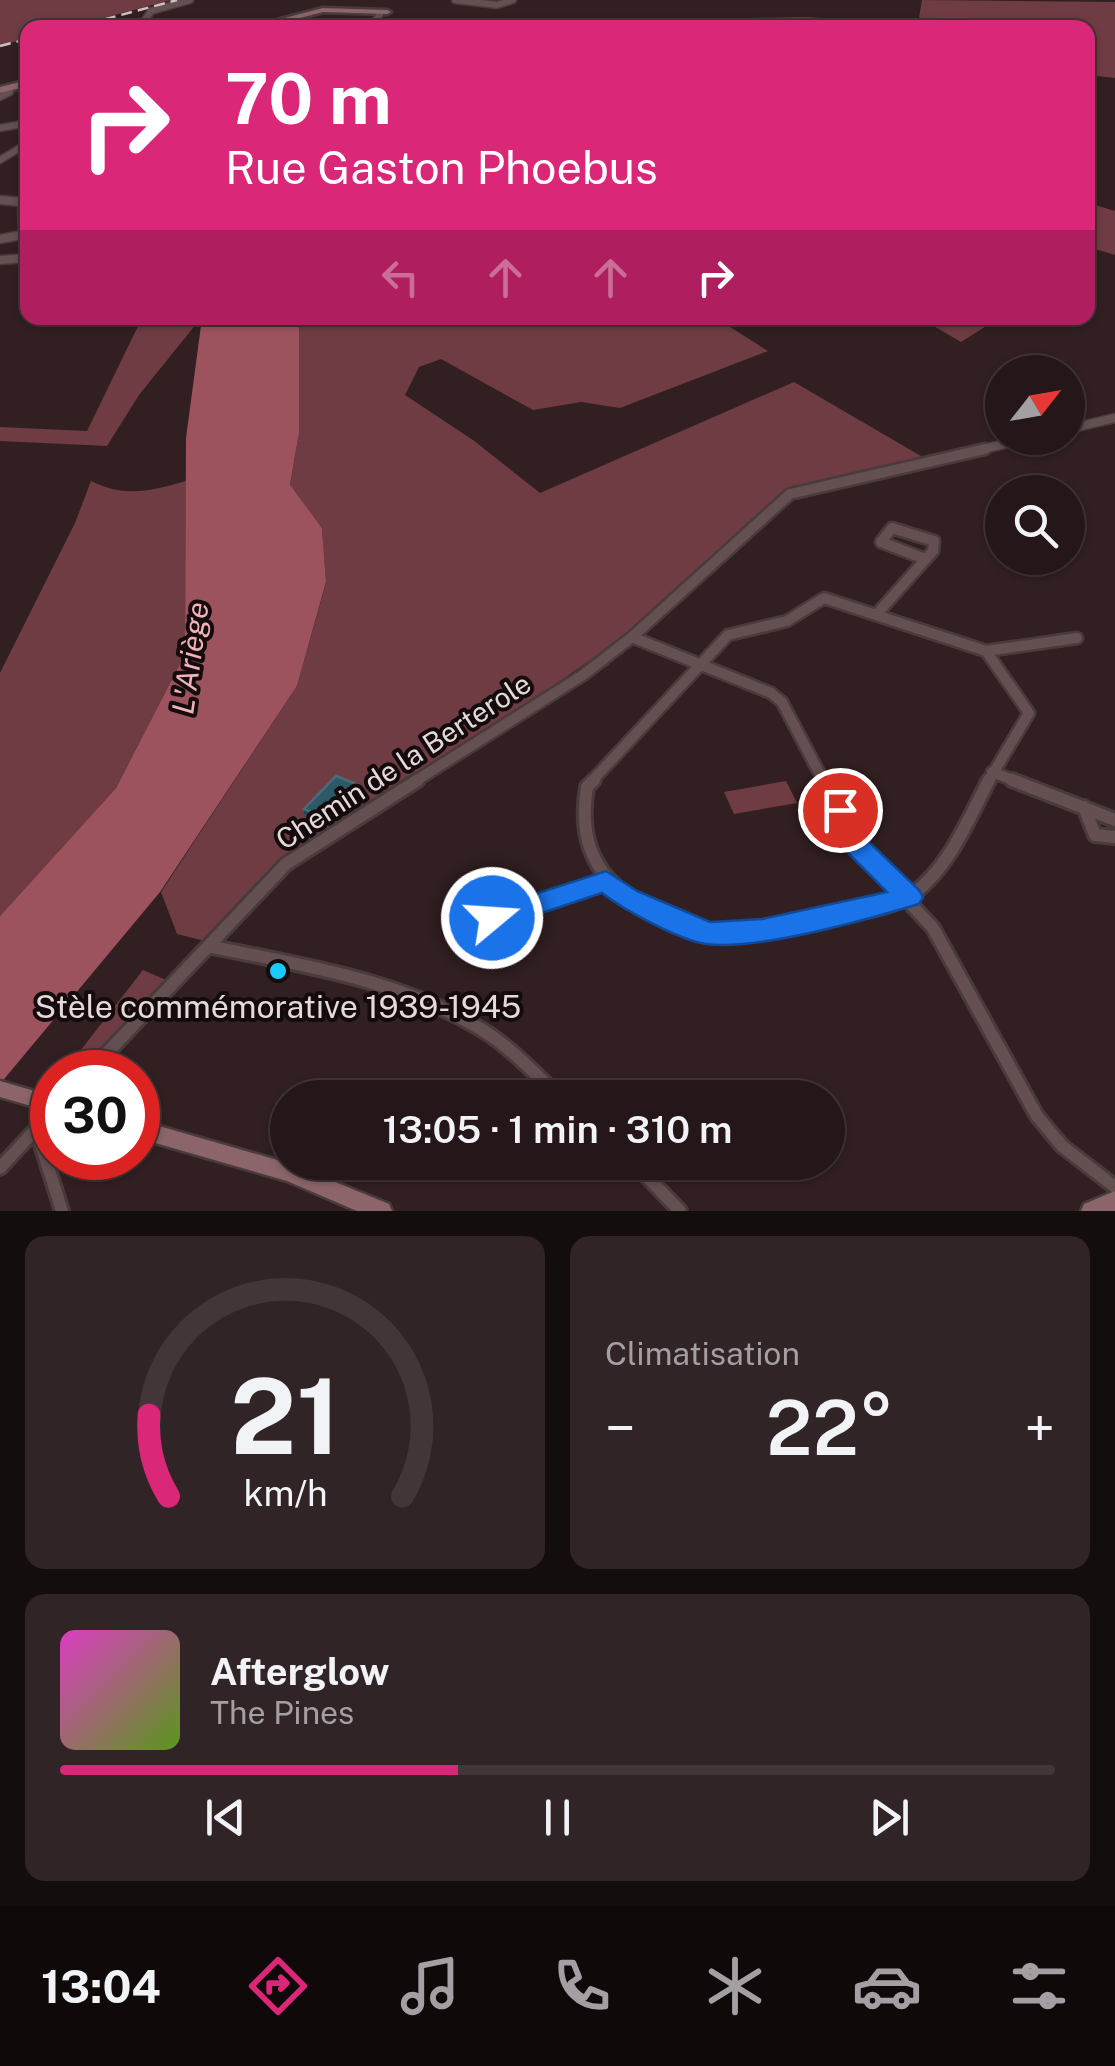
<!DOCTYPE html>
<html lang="fr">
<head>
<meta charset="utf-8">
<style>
	body { margin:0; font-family:"Public Sans",sans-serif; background:#312426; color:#f1f3f6; height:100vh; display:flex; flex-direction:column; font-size:38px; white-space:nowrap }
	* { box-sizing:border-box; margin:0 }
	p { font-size:32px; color:#a39fa2 }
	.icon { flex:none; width:55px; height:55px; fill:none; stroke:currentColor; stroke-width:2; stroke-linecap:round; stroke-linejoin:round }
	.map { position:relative; height:1211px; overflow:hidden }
	.sheet { display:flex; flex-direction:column; gap:25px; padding:25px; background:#140d0e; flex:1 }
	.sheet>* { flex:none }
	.top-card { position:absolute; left:20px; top:20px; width:1075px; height:305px; border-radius:20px; box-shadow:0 2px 8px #0004,0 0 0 2px #423638; background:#db2777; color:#fff; overflow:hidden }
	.needle { width:65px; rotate:59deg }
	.controls { position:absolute; left:985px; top:355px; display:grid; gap:20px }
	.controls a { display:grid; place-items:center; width:100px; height:100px; border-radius:50%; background:#251719; box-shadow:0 2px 8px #0004,0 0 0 2px #423638; font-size:50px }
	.speed { position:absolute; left:30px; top:1050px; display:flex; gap:20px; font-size:50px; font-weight:700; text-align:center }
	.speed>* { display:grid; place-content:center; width:130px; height:130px; border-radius:50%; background:#251719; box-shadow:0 2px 8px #0004,0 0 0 2px #423638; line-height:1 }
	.speed .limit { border:15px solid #d22; background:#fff; color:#111 }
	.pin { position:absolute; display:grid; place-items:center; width:85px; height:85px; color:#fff; margin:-42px; border:5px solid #fff; border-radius:50%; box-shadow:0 2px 10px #0007 }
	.me { position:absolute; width:110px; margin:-55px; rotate:72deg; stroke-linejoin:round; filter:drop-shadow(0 0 8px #0008) }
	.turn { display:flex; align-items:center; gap:35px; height:210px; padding:0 40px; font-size:45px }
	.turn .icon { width:130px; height:130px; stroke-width:2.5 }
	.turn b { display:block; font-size:70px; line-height:85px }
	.lanes { display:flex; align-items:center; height:95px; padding:0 40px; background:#0003; justify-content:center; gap:50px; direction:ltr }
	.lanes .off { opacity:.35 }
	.big { font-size:75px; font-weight:600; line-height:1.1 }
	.sheet .widget { flex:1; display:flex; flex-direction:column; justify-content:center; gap:15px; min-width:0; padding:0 35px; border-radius:20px; background:#312426 }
	.sheet .dial { align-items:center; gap:0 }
	.dial svg { height:260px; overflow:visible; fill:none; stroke:#423638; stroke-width:7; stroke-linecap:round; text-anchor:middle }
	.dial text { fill:#f1f3f6; stroke:none }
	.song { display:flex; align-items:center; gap:30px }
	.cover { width:120px; height:120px; border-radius:15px; background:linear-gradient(135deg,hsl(310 70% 55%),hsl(90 70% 35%)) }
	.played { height:10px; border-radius:5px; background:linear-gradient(90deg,#db2777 40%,#423638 40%) }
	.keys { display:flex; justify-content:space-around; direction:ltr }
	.heat { display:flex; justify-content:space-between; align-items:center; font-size:55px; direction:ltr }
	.sheet .tiles { flex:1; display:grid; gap:25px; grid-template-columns:1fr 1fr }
	.widget:last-child { grid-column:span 2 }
	.trip { position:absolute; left:270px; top:1080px; width:575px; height:100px; border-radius:50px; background:#251719; box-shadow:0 2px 8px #0004,0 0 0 2px #423638; font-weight:600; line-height:100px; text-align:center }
	.dock { display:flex; height:160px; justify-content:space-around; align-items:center; background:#0f090a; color:#a39fa2 }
	.dock .icon { width:70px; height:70px }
	.dock .selected { color:#db2777 }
	.dock b { font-size:45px; color:#f1f3f6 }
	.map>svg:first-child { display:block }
	.green { fill:#6f3c43 }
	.water { fill:#9d535e }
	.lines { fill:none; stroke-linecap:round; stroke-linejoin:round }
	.minor-far3-casing { stroke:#493b3d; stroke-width:9 }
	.minor-far2-casing { stroke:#493b3d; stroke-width:11 }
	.minor-far1-casing { stroke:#493b3d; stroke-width:15 }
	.minor-casing { stroke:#493b3d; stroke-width:18 }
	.secondary-casing { stroke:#493b3d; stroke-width:5 }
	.minor-far3 { stroke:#644f51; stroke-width:6 }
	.minor-far2 { stroke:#644f51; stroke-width:8 }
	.minor-far1 { stroke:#644f51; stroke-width:10 }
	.minor { stroke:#644f51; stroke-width:12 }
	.secondary { fill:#8b6569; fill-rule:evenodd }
	.rail { stroke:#cec0c2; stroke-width:2.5; stroke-dasharray:11 6; stroke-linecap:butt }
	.wall { fill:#174858 }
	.shaded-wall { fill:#18313c }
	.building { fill:#2d5866; stroke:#4a6c78; stroke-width:2.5 }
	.route { fill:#1a73e8; stroke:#114b97; stroke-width:2.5 }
	.poi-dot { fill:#1cc9fc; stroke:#130b0c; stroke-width:4 }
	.labels { text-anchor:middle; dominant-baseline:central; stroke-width:8; stroke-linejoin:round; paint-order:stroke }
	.street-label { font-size:28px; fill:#e6d9da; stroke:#130b0c }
	.water-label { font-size:30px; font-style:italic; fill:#f3b1b9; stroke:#130b0c }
	.near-poi-label { font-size:32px; fill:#e6d9da; stroke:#130b0c }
</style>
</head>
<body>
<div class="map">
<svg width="1115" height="1211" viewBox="0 0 1115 1211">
	<rect width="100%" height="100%" fill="#311f21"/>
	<!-- green -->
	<path class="green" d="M0,0H171L70,27L28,28L27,38L0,46Z
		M922,0L1115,2V78L1088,75V28L924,24L919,17Z
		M807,17C850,20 876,24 920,27H746V18Z
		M1088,203L1115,211V255L1088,247Z
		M142,318H201L139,395L107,446L0,441V427L87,431Z
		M299,318H716L768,351L620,408L581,402L533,410L441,359L419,367L405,395L473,440L540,493L794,382L938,466L795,497L606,667L589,661L384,802L280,864L205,941L177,934L161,892L297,686L326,583L322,528L290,486L299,433Z
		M920,318H999L961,342Z
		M91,481C125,498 151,491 186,481L185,654L116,788L0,916V673L75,523Z
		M786,781L797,803L734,814L724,792Z
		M143,970L166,980L78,1072L70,1064Z"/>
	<!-- water -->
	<path class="water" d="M202,318H299V433L290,485L322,528L326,582L297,686L160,892L0,1084V916L116,788L185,654L186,438Z"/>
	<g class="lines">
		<!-- minor-far3 casing -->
		<g class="minor-far3-casing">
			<path id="minor-far3" d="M455,0L497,5L513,0
				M140,28L151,11L190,0
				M371,28L380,14
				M0,97L10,92L8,88
				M0,128L28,123
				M0,160L28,143"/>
		</g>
		<!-- minor-far2 casing -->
		<g class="minor-far2-casing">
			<path id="minor-far2" d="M0,200L22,202L23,234
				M0,239L27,234
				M0,260L28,258
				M1068,429L1115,418
				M974,451L1032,438"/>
		</g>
		<!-- minor-far1 casing -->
		<g class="minor-far1-casing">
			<path id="minor-far1" d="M876,615L933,551L934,541L892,528L881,542L925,559
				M632,637L771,693L782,702L824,782
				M986,651L1077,638
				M992,772L1018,782
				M414,782L583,675L632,637L790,494L985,449
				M591,782L728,635L787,621L824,598L986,651L1029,713L988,782"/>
		</g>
		<!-- minor casing -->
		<g class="minor-casing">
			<path id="minor" d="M594,780L587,787C576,852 604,888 659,915C675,922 692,932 710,933C747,936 788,925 824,918C851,913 890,910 913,894C949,868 969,818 989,780
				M823,780L859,848L933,928L1037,1116L1062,1146L1115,1187
				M1012,780L1115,820
				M1084,807L1095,835L1115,837
				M496 918a15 15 0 1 1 30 0a15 15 0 1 1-30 0Z
				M524,908L606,881
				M208,946C300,965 397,979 479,1028C510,1046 535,1074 561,1098
				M89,1072L286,864L418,780
				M36,1129L62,1211
				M633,1162L680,1211
				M0,1168L52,1112"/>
		</g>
		<!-- secondary casing -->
		<g class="secondary-casing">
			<path id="secondary" d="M323,8L387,10L391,12L387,14L323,12L262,28H246Z
				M28,80V86L0,93V87Z
				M0,1081L52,1096V1112L0,1097Z
				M138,1120L291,1164L389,1204L392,1211H357L287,1181L138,1138Z
				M1115,1191V1211H1081L1084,1204Z"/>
		</g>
		<!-- minor-far3 -->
		<use href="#minor-far3" class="minor-far3"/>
		<!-- minor-far2 -->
		<use href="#minor-far2" class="minor-far2"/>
		<!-- minor-far1 -->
		<use href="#minor-far1" class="minor-far1"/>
		<!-- minor -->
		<use href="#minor" class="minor"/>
		<!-- secondary -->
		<use href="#secondary" class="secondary"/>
		<!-- rail -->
		<path class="rail" d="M72,28L177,0
			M0,46L28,39"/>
	</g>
	<!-- wall -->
	<path class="wall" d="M359,785V790L328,824L304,814V809Z"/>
	<!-- shaded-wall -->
	<path class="shaded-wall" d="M359,785V790L328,824L327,819Z"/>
	<!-- building -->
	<path class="building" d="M939,19H969L971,28H937Z
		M336,776L359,785L327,819L304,809Z"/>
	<!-- route -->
	<path class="route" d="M840,801L849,803L869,842L919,890L923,897L919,904C869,919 756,951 706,944C679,940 624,910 602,893L524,919L508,917L503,926L492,929L478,918L491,899L523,898L606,871L637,891L710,922L762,919L887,892L849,854L827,810Z"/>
	<!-- markers -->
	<circle class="poi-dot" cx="278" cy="971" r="10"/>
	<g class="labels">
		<!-- street labels -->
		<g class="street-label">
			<text transform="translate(403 761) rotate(-33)">Chemin de la Berterole</text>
		</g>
		<!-- water labels -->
		<g class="water-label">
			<text transform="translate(190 658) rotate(-82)">L'Ariège</text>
		</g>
		<!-- near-poi labels -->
		<g class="near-poi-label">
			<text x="278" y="1006">Stèle commémorative 1939-1945</text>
		</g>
	</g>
</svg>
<div class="controls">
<a><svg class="needle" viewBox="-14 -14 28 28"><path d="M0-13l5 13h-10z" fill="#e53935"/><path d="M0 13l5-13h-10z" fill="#a39fa2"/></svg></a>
<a><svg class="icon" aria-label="search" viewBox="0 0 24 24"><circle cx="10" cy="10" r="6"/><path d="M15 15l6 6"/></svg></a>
</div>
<div class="speed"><div class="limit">30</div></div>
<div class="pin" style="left:840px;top:810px;background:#d93025"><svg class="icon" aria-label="arrive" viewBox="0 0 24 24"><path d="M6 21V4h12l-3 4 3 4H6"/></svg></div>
<svg class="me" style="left:492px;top:918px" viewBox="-20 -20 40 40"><circle r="17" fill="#1a73e8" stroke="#fff" stroke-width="3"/><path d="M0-11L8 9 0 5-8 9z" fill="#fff"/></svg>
<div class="trip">13:05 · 1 min · 310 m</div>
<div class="top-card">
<div class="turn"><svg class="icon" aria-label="right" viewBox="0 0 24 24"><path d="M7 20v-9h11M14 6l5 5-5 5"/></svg><div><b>70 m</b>Rue Gaston Phoebus</div></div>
<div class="lanes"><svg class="icon off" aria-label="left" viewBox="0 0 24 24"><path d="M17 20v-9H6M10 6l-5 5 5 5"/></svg><svg class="icon off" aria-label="ahead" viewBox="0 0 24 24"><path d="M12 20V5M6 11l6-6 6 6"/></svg><svg class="icon off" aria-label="ahead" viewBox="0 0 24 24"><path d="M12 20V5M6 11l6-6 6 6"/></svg><svg class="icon" aria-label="right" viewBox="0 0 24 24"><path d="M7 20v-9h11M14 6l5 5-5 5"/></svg></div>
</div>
</div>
<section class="sheet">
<div class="tiles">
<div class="widget dial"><svg viewBox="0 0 100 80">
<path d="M14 69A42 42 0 1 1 86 69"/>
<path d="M14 69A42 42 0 0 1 8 44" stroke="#db2777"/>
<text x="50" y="56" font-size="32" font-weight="700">21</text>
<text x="50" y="72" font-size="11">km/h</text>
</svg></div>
<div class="widget"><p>Climatisation</p>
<div class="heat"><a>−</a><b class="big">22°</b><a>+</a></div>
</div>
<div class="widget">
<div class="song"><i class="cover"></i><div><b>Afterglow</b><p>The Pines</p></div></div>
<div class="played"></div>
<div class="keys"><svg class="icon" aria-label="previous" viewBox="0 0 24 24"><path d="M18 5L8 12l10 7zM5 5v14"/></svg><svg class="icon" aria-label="pause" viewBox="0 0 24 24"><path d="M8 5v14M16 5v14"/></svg><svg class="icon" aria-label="next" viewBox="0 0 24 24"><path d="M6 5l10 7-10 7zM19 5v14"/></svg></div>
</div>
</div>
</section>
<nav class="dock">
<b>13:04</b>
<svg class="icon selected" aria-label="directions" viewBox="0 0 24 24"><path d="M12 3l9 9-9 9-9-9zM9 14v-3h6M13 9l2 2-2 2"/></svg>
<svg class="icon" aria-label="music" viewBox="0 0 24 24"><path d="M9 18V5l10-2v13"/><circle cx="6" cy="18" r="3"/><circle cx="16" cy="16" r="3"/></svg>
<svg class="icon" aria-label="phone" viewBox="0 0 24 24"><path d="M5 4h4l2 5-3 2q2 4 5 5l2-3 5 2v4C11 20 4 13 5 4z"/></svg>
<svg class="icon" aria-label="climate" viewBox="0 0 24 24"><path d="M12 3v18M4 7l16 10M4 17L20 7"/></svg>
<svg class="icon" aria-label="car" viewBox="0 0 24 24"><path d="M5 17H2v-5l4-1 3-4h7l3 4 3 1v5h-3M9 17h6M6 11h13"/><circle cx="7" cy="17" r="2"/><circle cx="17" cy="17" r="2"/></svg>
<svg class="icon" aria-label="filters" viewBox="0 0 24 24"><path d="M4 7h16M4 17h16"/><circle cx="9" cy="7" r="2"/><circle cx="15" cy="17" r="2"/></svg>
</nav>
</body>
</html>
